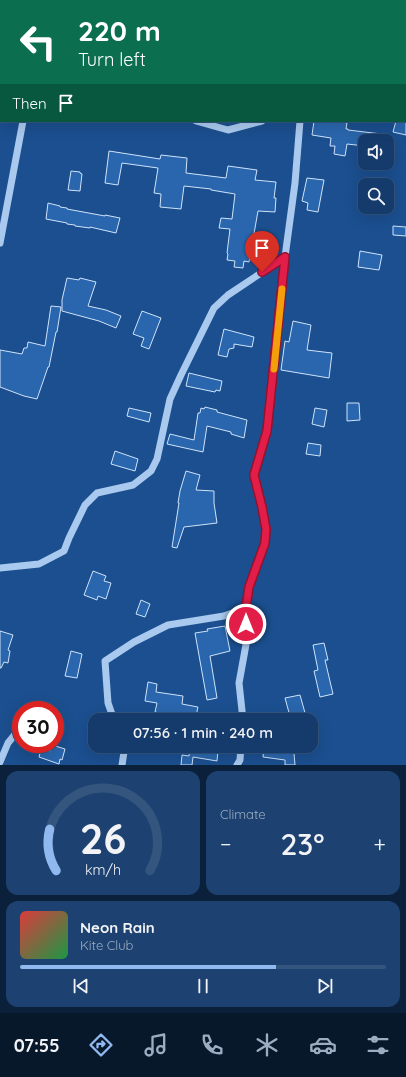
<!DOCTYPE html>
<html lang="en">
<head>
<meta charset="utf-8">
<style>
	body { margin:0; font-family:Quicksand,sans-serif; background:#1d4271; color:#f1f3f6; height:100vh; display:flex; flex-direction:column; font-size:15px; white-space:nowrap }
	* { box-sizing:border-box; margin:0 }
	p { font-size:13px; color:#9dadc1 }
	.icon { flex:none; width:22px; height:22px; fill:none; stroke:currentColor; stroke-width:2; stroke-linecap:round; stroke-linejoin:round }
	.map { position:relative; height:765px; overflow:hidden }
	.panel { display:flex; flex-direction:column; gap:6px; padding:6px; background:#0b203b; flex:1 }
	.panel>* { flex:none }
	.guide { position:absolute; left:0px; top:0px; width:406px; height:122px; box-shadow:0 4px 16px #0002,0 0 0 1px #33557e; background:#0b6e4f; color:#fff; overflow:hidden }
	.buttons { position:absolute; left:358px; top:134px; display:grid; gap:8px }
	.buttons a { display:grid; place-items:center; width:36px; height:36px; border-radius:8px; background:#143b6b; box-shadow:0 4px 16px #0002,0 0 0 1px #33557e; font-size:20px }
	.speed { position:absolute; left:12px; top:701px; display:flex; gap:8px; font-size:20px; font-weight:700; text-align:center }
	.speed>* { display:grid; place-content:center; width:52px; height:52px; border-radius:50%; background:#143b6b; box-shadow:0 4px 16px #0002,0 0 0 1px #33557e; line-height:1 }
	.speed .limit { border:6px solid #d22; background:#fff; color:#111 }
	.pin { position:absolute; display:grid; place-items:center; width:34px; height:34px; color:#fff; margin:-41px -17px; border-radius:50% 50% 50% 0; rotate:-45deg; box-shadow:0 0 4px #0007 }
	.pin .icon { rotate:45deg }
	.me { position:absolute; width:44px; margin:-22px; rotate:0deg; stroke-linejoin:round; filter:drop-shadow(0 0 3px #0008) }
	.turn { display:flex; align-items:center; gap:14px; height:84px; padding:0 12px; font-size:18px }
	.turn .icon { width:52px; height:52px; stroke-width:2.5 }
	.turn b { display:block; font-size:28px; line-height:34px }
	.then { display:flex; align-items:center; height:38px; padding:0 12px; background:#0003; gap:8px; font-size:15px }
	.big { font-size:30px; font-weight:600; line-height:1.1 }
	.panel .card { flex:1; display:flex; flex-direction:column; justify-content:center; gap:6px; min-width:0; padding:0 14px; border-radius:12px; background:#1d4271 }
	.panel .dial { align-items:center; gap:0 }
	.dial svg { height:104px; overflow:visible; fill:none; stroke:#33557e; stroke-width:7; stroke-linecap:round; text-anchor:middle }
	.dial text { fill:#f1f3f6; stroke:none }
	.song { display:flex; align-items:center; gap:12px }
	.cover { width:48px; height:48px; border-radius:6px; background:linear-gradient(135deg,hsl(0 70% 55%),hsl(140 70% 35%)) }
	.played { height:4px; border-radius:2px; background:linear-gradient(90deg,#90b9f0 70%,#33557e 70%) }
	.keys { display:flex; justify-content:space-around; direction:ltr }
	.heat { display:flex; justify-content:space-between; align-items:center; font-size:22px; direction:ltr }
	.panel .tiles { flex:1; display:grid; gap:6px; grid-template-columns:1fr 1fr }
	.card:last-child { grid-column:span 2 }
	.trip { position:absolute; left:88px; top:713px; width:230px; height:40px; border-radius:12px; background:#143b6b; box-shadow:0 4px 16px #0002,0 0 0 1px #33557e; font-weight:600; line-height:40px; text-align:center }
	.menu { display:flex; height:64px; justify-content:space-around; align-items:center; background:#08182b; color:#9dadc1 }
	.menu .icon { width:28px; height:28px }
	.menu .current { color:#90b9f0 }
	.menu b { font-size:18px; color:#f1f3f6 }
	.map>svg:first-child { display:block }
	.building { fill:#2a66ad; stroke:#cfe3fa }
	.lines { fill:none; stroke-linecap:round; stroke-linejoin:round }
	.minor { stroke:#a9c9ee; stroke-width:7 }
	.route-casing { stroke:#92132f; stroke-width:10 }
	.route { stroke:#e11d48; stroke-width:7 }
	.slow { stroke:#f59e0b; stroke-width:7 }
</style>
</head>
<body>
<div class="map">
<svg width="406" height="765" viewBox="0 0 406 765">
	<rect width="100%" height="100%" fill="#1b4f8f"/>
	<!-- building -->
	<path class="building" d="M314,121H338L347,123L346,129H348V130L390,135V141H365V146L347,144L345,156L334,154L335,146H330L331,138L312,135Z
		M396,121H406V135L393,132Z
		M109,151L160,159L161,155L187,158L186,173L226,178L228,166L257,170L255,180L276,182L274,198H276L275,212L258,211L249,262L244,261L243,268L234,267L235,261L227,260L228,254L227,253L230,229L219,228L221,218L232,219L235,194L211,190V189L184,186L181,209L160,207L161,194L154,193L158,168L122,163L118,185L105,183Z
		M71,171L80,172V173L82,174L80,191L68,190Z
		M307,178L324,180L318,212L307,210L308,203L302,201Z
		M48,203L60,206V207L67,208V209L105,216V215L120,218L116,233L90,227V228L75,226V225L67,224V223L46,219Z
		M393,226L406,227V236L393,235Z
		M360,251L382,255L379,270L358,267Z
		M67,278L79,280L80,278L96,282L88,306L106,310L121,316L116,328L99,321L62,311V300Z
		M51,306L61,307L57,332H56L49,367H48L37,399L24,396L0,387V350L22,354L24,348H27L28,342L45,346Z
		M142,311L161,318L149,349L141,346L144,338L133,334Z
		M293,321L311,325L307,350L332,353L329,378L281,370L285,341L289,342Z
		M224,329L254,337L252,347L234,344V348L229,349L227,357L218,355Z
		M189,373L222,381L220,391L216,390L215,392L186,386Z
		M347,403H359L360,420L347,421Z
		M205,407L217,410V412L247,420L244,438L231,434V432L207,426L203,452L167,444L170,434L194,440L198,413H200L201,408L204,409Z
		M129,408L151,413L149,422L127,416Z
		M315,408L327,410L324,427L312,424Z
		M308,443L321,445L320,456L306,454Z
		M115,451L138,459L135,471L111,464Z
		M186,471L200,475L196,490L214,491V503L217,523L184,527L177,548L172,547L179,503H178L180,491Z
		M93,571L106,576L104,581L111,583L106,599L98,596L97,600L84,595Z
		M141,600L150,604L145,617L136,614Z
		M225,626L230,651L210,656L217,698L207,700L195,633L208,631L207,629Z
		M0,631L13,635L8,650L10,651L8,663L4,662L1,668H0Z
		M324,643L328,660H325L333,694L320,697L314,671L318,670L313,645Z
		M71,651L82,654L77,678L65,676Z
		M148,682L157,684L156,692L183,696L182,704L198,707L195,720H169L170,715L155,712L157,703L145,701Z
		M300,695L307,720H291L285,698Z
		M52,745L65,749L62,760L60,759L59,764L39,757L41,749L50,751Z
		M190,746H202V748L218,750L217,761L193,757L192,765H181L182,755L189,756Z
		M264,746L281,747L280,750L294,753L295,765H285V760L263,757Z"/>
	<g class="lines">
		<!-- minor -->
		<path class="minor" d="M47,1V0
			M190,1V0
			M319,1V0
			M196,121L228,130L262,121
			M0,243L23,121
			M0,568L39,564L64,551L69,538L85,505L97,493L133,485L151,471L157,459L170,399L181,375L214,308L228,295L285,257
			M114,720L108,703L105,661L134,642L168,625L224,616L246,608
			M243,720L239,683L247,639L246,608L249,587L265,543L266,529L262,507L255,475L267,431L285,257L295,183L300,121
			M122,746L124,752L122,765
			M0,762L8,743L21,727
			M237,765L240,760L241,746"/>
	</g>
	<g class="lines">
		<!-- route casing -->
		<g class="route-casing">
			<path id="route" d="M246,624V608L249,587L265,543L266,529L262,507L254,475L267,431L285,257L262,272"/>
		</g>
		<!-- route -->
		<use href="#route" class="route"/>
		<!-- slow -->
		<path class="slow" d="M274,369L282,289"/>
	</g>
</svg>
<div class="buttons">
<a><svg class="icon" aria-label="sound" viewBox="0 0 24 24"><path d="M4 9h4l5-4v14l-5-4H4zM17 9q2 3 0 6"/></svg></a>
<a><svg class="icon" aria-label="search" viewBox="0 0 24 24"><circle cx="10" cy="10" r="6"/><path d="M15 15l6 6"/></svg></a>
</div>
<div class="speed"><div class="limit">30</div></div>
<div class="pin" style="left:262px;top:272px;background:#d93025"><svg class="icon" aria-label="arrive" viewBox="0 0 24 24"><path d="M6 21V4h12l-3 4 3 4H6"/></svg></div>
<svg class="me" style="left:246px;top:624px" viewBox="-20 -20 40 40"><circle r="17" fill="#e11d48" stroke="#fff" stroke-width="3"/><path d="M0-11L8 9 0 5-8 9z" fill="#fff"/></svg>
<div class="trip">07:56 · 1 min · 240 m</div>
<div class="guide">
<div class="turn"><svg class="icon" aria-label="left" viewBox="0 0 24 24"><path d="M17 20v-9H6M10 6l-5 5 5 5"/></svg><div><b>220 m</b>Turn left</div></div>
<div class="then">Then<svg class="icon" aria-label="arrive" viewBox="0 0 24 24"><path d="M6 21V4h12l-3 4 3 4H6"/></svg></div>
</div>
</div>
<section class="panel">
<div class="tiles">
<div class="card dial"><svg viewBox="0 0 100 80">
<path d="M14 69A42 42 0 1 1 86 69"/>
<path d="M14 69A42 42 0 0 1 9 37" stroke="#90b9f0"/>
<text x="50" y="56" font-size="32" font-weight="700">26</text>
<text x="50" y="72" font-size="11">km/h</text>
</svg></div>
<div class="card"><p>Climate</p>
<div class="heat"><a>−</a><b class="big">23°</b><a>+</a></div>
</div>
<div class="card">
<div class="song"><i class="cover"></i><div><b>Neon Rain</b><p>Kite Club</p></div></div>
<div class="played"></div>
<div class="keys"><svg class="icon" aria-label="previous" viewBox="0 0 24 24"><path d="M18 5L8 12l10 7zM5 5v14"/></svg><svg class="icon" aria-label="pause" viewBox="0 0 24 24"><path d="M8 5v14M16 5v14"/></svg><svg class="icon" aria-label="next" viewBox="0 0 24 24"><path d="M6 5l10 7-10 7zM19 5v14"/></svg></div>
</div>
</div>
</section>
<nav class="menu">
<b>07:55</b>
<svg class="icon current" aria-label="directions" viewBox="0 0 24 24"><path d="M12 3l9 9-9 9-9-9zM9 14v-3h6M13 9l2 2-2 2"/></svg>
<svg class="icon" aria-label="music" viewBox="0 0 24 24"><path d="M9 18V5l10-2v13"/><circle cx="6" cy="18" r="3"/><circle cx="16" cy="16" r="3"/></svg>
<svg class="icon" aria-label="phone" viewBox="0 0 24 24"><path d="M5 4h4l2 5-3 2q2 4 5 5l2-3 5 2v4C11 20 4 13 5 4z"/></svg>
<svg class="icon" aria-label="climate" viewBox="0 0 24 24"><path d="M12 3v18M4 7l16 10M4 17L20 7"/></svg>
<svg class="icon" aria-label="car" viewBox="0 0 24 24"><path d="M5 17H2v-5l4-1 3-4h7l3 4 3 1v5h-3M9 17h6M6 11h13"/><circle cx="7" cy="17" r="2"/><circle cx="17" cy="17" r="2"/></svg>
<svg class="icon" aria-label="filters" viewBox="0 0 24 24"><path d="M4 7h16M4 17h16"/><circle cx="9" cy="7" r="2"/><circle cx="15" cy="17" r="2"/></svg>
</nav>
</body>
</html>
